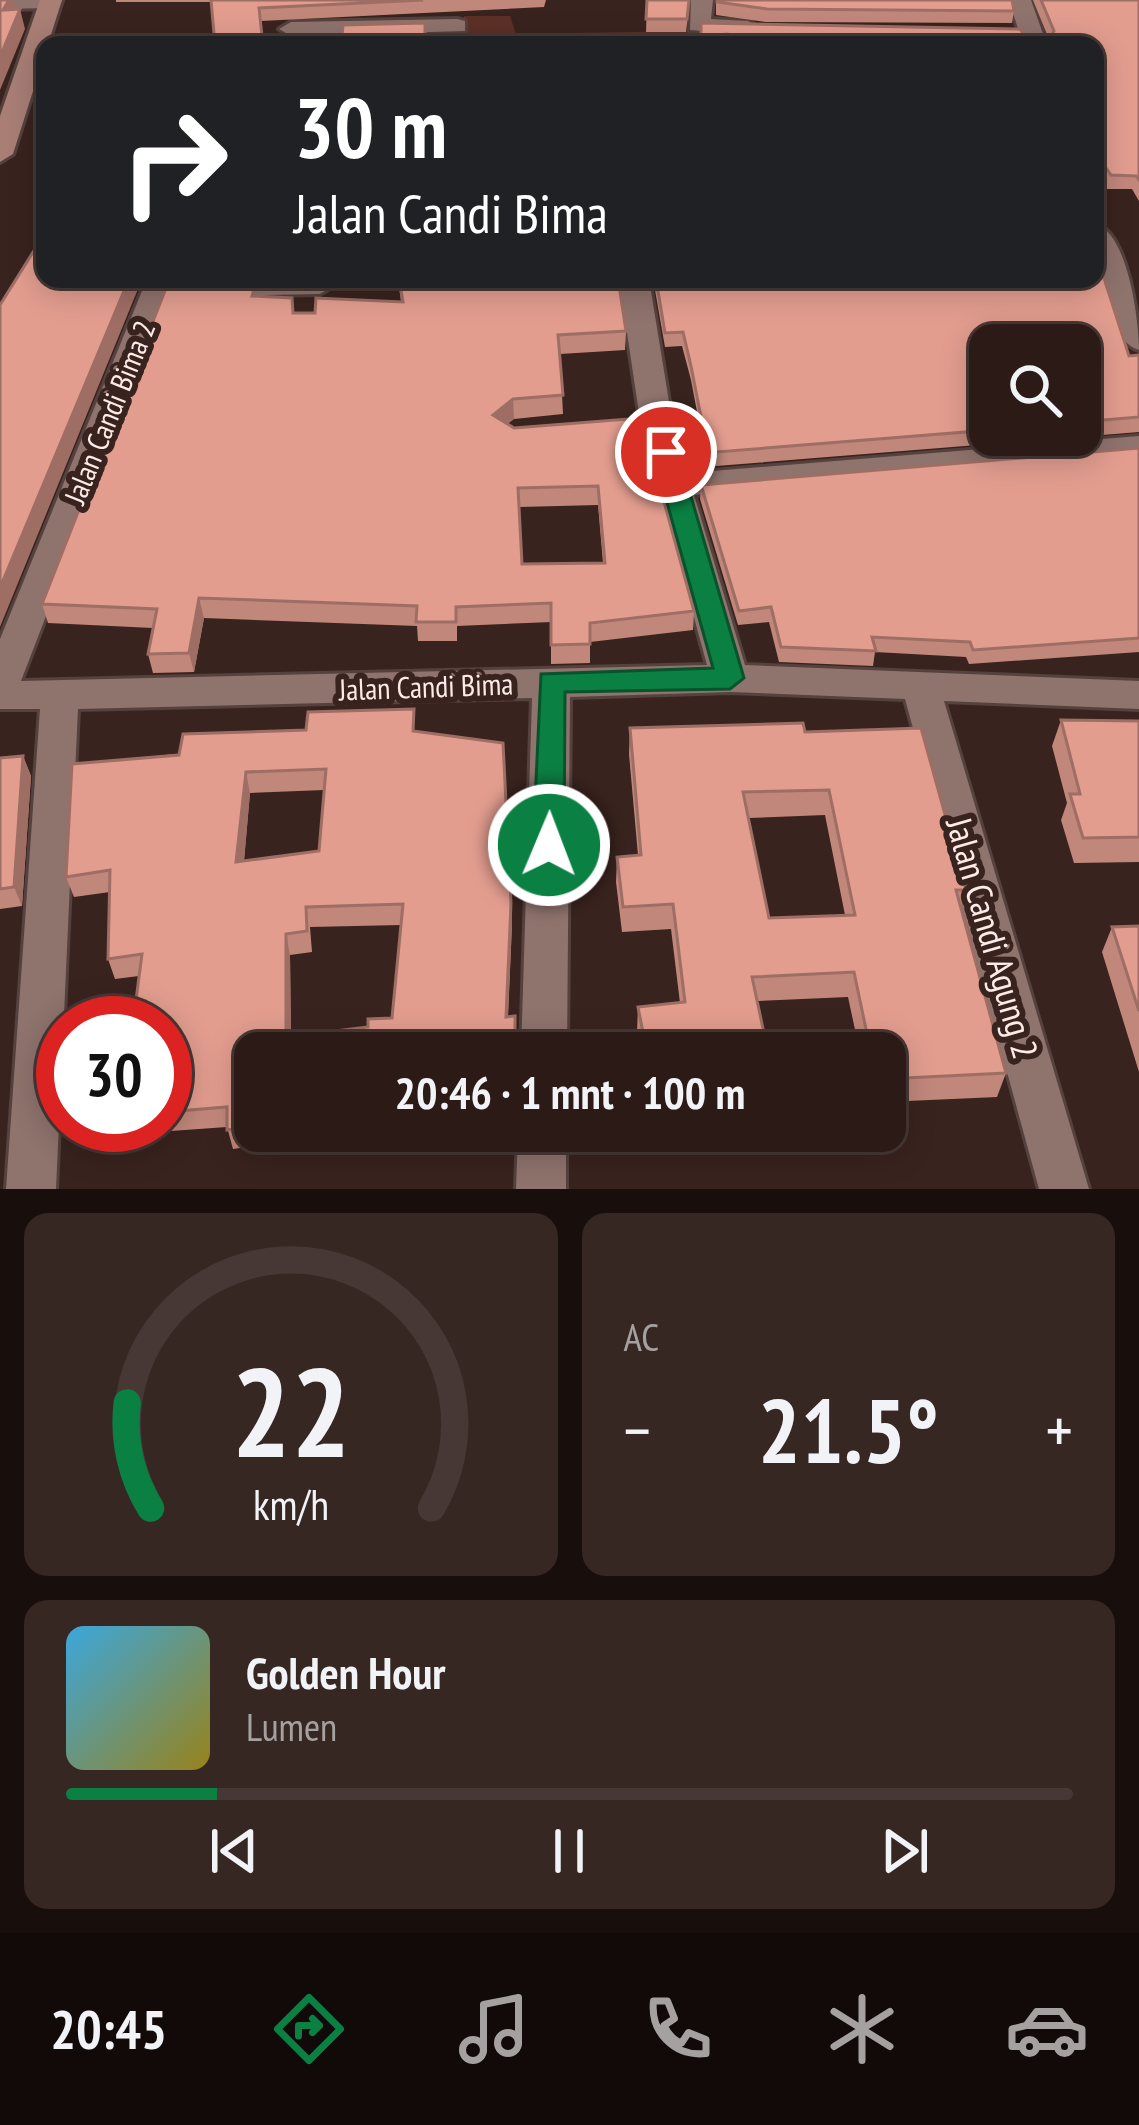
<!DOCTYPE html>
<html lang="id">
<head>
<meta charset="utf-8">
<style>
	body { margin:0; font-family:"PT Sans Narrow",sans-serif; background:#372723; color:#f1f3f6; height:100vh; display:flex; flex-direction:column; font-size:45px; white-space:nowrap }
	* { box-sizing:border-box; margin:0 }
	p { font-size:39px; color:#a6a1a1 }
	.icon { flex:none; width:66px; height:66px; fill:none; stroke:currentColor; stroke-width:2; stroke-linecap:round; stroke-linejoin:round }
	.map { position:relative; height:1189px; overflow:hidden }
	.drawer { display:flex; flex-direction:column; gap:24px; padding:24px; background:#180e0c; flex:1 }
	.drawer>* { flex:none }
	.banner { position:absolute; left:36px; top:36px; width:1068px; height:252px; border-radius:24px; box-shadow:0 6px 30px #0003,0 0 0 3px #473835; background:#202124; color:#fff; overflow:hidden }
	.buttons { position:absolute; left:969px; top:324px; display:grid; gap:24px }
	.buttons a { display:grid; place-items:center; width:132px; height:132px; border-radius:24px; background:#2b1a16; box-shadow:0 6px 30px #0003,0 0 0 3px #473835; font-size:60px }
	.speed { position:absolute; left:36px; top:996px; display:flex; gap:24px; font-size:60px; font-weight:700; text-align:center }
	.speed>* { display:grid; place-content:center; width:156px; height:156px; border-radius:50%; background:#2b1a16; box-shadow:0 6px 30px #0003,0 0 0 3px #473835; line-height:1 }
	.speed .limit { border:18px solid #d22; background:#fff; color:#111 }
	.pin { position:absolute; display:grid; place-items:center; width:102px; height:102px; color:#fff; margin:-51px; border:6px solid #fff; border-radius:50%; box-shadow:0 3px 12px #0007 }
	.me { position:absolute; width:132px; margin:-66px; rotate:1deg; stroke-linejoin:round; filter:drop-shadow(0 0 9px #0008) }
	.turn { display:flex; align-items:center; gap:42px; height:252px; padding:0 60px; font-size:54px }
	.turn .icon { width:156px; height:156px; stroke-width:2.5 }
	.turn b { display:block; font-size:84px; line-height:102px }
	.big { font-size:90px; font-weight:700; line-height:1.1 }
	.drawer .tile { flex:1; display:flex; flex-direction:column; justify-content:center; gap:18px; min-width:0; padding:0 42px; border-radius:24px; background:#372723 }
	.drawer .dial { align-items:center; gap:0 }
	.dial svg { height:312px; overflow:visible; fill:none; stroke:#473835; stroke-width:7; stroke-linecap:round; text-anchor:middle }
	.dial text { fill:#f1f3f6; stroke:none }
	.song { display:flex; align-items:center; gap:36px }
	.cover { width:144px; height:144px; border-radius:18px; background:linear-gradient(135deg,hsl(200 70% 55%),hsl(50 70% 35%)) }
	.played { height:12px; border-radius:6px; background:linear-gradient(90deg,#0b8043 15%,#473835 15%) }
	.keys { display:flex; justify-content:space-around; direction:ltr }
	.heat { display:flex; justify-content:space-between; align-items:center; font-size:66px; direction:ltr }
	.drawer .tiles { flex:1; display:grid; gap:24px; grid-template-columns:1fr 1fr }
	.tile:last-child { grid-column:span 2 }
	.trip { position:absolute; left:234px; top:1032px; width:672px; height:120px; border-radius:24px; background:#2b1a16; box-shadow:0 6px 30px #0003,0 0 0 3px #473835; font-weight:700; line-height:120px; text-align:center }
	.menu { display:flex; height:192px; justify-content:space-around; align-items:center; background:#110a09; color:#a6a1a1 }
	.menu .icon { width:84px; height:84px }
	.menu .current { color:#0b8043 }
	.menu b { font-size:54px; color:#f1f3f6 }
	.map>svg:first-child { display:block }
	.green { fill:#5b3027 }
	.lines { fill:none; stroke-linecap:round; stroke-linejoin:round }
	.street-casing { stroke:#55413d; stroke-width:6 }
	.secondary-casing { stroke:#55413d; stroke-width:6 }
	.street { fill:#8f736d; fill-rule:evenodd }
	.secondary { fill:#a87e75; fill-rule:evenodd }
	.wall { fill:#c2877b; fill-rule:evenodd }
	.shaded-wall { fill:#9e6e64 }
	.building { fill:#e29d8f; stroke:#9e6e64; stroke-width:3; fill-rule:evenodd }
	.route { fill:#0b8043; stroke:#07532c; stroke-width:3 }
	.labels { text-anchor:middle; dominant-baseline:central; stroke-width:12; stroke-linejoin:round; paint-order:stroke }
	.street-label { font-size:30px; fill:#fcebe8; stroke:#39231e }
	.near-street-label { font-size:36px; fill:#fcebe8; stroke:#39231e }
</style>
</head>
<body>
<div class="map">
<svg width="1139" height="1189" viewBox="0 0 1139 1189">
	<rect width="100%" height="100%" fill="#39231e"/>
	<!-- green -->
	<path class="green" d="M464,16H510L516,34L691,31V45H462Z"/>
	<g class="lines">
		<!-- street casing -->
		<g class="street-casing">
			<path id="street" d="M0,0H62V1L51,8L0,9Z
				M691,0H713L711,19L748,21L760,28L748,35L690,30Z
				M1009,0H1031L1047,45H1023Z
				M457,19L465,21V31L291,36L279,29L291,22Z
				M1095,224C1128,232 1139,321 1139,350C1106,342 1095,253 1095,224Z
				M166,279H330L335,285L320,294L169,297L21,681L707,665L640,420L619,279H649L672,420L688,473L1139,436V458L694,495L745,665L1139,681V709L944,701L1089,1189H1039L905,699L730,692L570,697L567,1053H521L532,698L78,709L56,1189H6L40,709H0V639L142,291Z
				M518,1131H566V1189H516Z"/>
		</g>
		<!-- secondary casing -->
		<g class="secondary-casing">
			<path id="secondary" d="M40,0H62L13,154L0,162V116Z"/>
		</g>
		<!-- street -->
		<use href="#street" class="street"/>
		<!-- secondary -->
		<use href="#secondary" class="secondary"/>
	</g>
	<!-- wall -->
	<path class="wall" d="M116,0H546L544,7L261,21L211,2H116Z
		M647,0H690L686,32H646Z
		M716,0L1014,11L1012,23L766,22L716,15Z
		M1033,0H1139V201L1132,189H1107L1095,170V45H700L701,23L1048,37Z
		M398,279H618L626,331L625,350L560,354L563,414L514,419L507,424L514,428L641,418L694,611L693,630L590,642V663L551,664V622L457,626V641H418L417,626L204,618L194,672L153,673L148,654L153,628L48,623L42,604L258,296L294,313H315L401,302ZM598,505L603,563L522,564L519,507Z
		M653,279H1095L1129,356L1139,355V432L691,468L681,434L682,419L698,417L691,380L682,346L665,347ZM990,345H1080V435H990Z
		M1139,448V652L969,664L966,657L875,652L873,666L779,662L769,622L738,625L700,499L701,485Z
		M1061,720L1139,721V862L1074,863L1061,820L1067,803L1052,746Z
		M630,728L805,732L966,890L961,906L1006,1073L997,1097L885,1102V1053H860L848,997L757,1001L768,1053H641L637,1031L638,1007L680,1003L671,929L622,932L616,882L617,857L638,855L629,754ZM825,815L845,915L769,918L748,818Z
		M416,731L512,924L508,1017L255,1053V1131H310V1137L233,1149L227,1127L129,1134L126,1125H165V1023L139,976L115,979L108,959L110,892L74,897L66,877L72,764ZM324,790L319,851L244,861L250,793ZM401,925L392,1018L368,1027L291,1037L290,955L312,952L310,927Z
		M23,756L31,776L22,906L0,909V758Z
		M1139,926V1072L1102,952L1112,927Z"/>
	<!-- shaded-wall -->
	<path class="shaded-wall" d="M9,0H14L17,13L3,10Z
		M20,9L25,29L0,90V57Z
		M129,279H157L138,289L0,627V588Z
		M513,399L514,419L494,434L493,415Z
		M199,598L204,618L194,672L189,653Z
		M23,756L31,776L22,906L14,887Z
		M246,772L250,793L242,883L236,862Z
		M511,903L512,924L507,1037L506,1017Z
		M286,934L290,955L291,1053L286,1037Z"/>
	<!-- building -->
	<path class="building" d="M0,0H9L3,10L20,9L0,57Z
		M211,0H423L259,8L263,45H215Z
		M647,0H689L687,19H646Z
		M717,0H1012L1014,11L767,9L717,2Z
		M1041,0H1139V180L1136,176L1111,175L1095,152V45H728L727,34L701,36V23L1020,29L1026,37H1050L1054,31Z
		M425,23V45H341L343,25Z
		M45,233V279H129L0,588V305Z
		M1095,259L1102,272L1129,356L1139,355V417L1080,422V345H990V430L692,454L682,419L701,417L691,366L683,332L665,333L656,279H1095Z
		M399,279H618L626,331L558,335L563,395L513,399L493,415L514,428L641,418L694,611L590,623V644L551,645V603L456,607V622H416L417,606L199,598L189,653L148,654L157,609L42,604L168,283L256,281L252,296L292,298L293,313H315L316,298L403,302ZM598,486L605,563L522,564L518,488Z
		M1139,448V638L973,650L970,642L872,637L876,651L781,647L771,607L739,611L701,485Z
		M414,709L413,731L503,743L511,903L506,1017L515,1016V1053H255V1126L227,1130V1107L165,1112V1023H133L142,954L108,959L110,870L66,877L72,764L179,755L183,734L306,730L308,712ZM326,769L319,851L236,862L246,772ZM403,904L392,1018L368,1019V1027L286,1037V934L307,931L306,907Z
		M1061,720L1139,721V837L1083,838L1070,794H1080Z
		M803,723L805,732L921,728L966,890H956L1006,1073L885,1079V1053H871L854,972L752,977L768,1052L647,1053L638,1007L685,1002L673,904L623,907L617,857L641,855L630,728ZM829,790L855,915L769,918L743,792Z
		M23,756L14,887L0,889V758Z
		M1139,926V1011L1112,927Z"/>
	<!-- route -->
	<path class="route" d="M666,444L678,452L744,678L730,689L565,692L564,845L549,858L533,845L541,674L713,668L653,452Z"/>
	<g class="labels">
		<!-- street labels -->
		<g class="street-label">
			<text transform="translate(109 412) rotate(-68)">Jalan Candi Bima 2</text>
			<text transform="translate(426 686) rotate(-2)">Jalan Candi Bima</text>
		</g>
		<!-- near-street labels -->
		<g class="near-street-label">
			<text transform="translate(993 938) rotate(74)">Jalan Candi Agung 2</text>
		</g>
	</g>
</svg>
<div class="buttons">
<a><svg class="icon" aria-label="search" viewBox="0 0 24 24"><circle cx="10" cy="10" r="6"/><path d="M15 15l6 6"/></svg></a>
</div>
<div class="speed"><div class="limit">30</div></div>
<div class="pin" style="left:666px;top:452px;background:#d93025"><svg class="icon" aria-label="arrive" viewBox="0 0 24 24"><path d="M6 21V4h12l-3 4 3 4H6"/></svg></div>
<svg class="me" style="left:549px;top:845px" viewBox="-20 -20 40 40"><circle r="17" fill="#0b8043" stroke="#fff" stroke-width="3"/><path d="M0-11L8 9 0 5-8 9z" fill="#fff"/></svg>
<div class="trip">20:46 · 1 mnt · 100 m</div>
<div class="banner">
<div class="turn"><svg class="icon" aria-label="right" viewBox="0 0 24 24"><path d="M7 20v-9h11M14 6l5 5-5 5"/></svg><div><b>30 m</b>Jalan Candi Bima</div></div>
</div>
</div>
<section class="drawer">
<div class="tiles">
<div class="tile dial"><svg viewBox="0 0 100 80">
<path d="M14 69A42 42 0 1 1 86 69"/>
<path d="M14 69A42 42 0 0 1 8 42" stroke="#0b8043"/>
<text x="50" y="56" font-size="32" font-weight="700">22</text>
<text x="50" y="72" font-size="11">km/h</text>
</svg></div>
<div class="tile"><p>AC</p>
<div class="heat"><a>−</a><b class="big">21.5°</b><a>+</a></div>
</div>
<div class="tile">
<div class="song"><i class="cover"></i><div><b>Golden Hour</b><p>Lumen</p></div></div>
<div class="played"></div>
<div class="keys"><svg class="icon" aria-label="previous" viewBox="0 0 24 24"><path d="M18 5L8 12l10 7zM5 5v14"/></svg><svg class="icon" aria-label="pause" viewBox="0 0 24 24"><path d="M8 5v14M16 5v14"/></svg><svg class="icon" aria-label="next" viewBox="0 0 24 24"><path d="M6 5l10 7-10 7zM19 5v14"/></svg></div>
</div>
</div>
</section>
<nav class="menu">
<b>20:45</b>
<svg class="icon current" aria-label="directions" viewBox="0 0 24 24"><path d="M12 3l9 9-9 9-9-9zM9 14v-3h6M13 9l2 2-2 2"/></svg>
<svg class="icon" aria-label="music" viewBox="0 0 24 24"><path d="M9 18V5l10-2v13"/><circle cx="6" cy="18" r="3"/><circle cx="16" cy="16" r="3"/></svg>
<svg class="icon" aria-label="phone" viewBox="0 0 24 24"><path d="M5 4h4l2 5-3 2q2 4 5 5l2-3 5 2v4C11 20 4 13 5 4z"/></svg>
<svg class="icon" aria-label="climate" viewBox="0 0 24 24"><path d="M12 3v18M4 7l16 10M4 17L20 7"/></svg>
<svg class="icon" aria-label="car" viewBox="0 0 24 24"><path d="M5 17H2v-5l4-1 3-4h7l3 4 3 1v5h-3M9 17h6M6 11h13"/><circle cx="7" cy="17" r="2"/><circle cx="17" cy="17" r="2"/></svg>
</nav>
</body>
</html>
